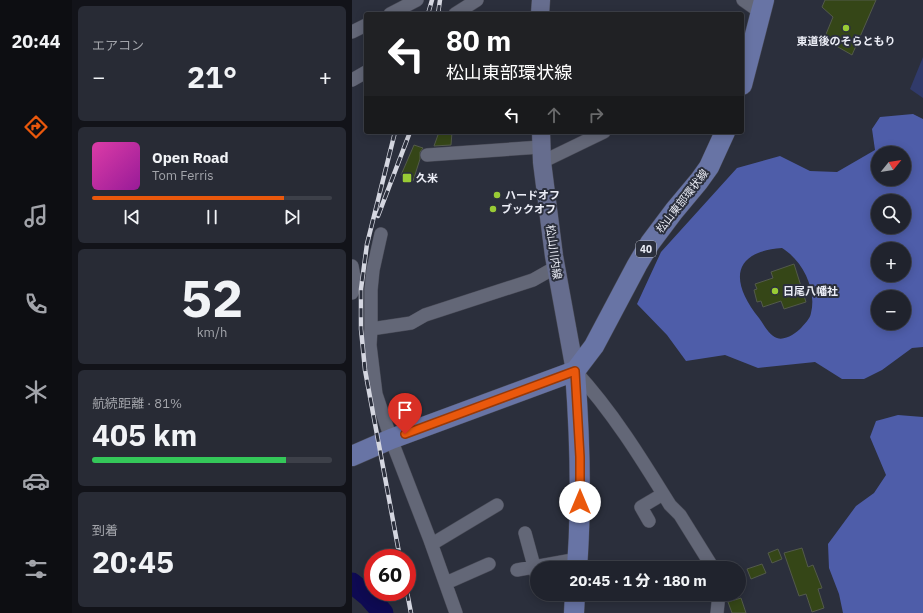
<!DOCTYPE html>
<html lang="ja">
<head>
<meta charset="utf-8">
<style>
	body { margin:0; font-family:"IBM Plex Sans","Noto Sans JP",sans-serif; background:#282b35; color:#f1f3f6; height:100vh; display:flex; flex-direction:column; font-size:15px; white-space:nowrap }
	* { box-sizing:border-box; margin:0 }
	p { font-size:13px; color:#a2a4aa }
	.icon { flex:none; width:22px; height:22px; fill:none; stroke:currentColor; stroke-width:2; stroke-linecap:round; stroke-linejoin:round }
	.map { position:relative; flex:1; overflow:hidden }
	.drawer { display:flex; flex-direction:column; gap:6px; padding:6px; background:#121319; width:280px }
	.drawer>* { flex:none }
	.hud { position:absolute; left:12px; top:12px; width:380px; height:122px; border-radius:4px; box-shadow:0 2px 10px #0003,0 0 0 1px #3d4049; background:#202124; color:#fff; overflow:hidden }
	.needle { width:26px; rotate:60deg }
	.controls { position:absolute; left:519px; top:146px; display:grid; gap:8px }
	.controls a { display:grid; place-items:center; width:40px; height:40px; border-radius:50%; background:#20232d; box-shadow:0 2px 10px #0003,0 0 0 1px #3d4049; font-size:20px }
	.speed { position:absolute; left:12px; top:549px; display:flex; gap:8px; font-size:20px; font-weight:700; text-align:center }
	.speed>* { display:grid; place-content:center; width:52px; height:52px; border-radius:50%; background:#20232d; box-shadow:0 2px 10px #0003,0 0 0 1px #3d4049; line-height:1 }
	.speed .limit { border:6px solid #d22; background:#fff; color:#111 }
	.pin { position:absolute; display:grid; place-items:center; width:34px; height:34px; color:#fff; margin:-41px -17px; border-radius:50% 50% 50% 0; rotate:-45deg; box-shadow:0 0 4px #0007 }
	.pin .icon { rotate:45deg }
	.me { position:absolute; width:44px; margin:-22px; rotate:0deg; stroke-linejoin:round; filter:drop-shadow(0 0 3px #0008) }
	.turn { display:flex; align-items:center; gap:14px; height:84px; padding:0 16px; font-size:18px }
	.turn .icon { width:52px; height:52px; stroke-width:2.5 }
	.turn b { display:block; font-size:28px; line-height:34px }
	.lanes { display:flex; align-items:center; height:38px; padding:0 16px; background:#0003; justify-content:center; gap:20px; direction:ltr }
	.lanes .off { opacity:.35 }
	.big { font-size:30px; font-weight:800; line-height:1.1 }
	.drawer .card { flex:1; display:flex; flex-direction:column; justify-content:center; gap:6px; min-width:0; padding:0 14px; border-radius:6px; background:#282b35 }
	.drawer .dial { align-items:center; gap:0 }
	.dial b { font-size:52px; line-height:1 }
	.song { display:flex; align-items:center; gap:12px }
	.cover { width:48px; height:48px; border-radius:6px; background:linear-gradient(135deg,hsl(320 70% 55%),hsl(300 70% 35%)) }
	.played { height:4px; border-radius:2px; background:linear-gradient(90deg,#ea580c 80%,#3d4049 80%) }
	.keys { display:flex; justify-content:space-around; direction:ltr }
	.heat { display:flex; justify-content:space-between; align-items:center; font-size:22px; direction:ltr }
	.charge { height:6px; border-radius:3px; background:linear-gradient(90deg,#34c759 81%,#3d4049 0) }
	.trip { position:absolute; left:178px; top:561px; width:216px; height:40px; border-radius:20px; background:#20232d; box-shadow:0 2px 10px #0003,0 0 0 1px #3d4049; font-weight:800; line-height:40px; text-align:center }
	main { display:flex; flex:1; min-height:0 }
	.tabs { display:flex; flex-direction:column; width:72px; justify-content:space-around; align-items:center; background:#0d0e12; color:#a2a4aa }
	.tabs .icon { width:28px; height:28px }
	.tabs .selected { color:#ea580c }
	.tabs b { font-size:18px; color:#f1f3f6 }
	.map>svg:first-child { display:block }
	.green { fill:#303a6a }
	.forest { fill:#4e5da9; fill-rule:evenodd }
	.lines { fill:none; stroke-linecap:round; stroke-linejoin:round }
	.river { stroke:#0e0a52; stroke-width:21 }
	.building { fill:#354617; stroke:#535a4b }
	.minor-casing { stroke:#484a56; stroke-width:14 }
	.secondary-casing { stroke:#484a56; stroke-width:19 }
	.primary-casing { stroke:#484a56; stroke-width:21 }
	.minor { stroke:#636777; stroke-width:13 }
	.secondary { stroke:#666d8e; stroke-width:18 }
	.primary { stroke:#6874a5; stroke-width:20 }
	.rail-casing { stroke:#d4d6e0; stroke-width:4.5 }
	.rail { stroke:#2b2f3c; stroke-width:3; stroke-dasharray:9; stroke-linecap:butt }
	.route-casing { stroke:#983908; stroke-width:10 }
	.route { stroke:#ea580c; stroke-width:7 }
	.poi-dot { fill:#99cb35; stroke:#2b2f3c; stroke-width:1.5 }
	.labels { text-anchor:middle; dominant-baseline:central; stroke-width:4; stroke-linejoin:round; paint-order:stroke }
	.shield { fill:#2b2f3c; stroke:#b1b4be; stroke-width:1 }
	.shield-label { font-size:10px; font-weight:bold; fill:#ebedf6 }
	.poi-label { font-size:11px; font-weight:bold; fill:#ebedf6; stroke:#2b2f3c; text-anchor:start }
	.street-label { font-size:11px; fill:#ebedf6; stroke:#2b2f3c }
</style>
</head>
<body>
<main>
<nav class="tabs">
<b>20:44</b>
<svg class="icon selected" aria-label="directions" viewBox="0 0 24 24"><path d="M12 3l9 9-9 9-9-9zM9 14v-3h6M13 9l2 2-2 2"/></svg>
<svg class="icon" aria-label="music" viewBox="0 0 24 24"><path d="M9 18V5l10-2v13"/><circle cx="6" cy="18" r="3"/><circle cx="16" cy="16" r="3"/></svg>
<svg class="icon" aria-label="phone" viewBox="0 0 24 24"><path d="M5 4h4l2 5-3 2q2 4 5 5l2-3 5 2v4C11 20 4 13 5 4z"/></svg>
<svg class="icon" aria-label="climate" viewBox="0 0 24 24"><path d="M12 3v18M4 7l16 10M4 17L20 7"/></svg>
<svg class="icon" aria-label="car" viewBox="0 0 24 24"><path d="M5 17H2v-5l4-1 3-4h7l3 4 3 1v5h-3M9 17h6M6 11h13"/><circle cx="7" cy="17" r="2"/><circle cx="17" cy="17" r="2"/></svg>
<svg class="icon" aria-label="filters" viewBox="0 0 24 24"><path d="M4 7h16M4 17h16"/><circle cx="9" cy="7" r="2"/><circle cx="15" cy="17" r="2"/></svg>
</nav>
<section class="drawer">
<div class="card"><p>エアコン</p>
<div class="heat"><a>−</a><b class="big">21°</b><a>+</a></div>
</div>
<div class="card">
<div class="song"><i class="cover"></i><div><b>Open Road</b><p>Tom Ferris</p></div></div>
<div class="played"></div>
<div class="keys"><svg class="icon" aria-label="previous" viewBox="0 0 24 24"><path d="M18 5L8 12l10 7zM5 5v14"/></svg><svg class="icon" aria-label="pause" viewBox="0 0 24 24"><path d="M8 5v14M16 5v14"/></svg><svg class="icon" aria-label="next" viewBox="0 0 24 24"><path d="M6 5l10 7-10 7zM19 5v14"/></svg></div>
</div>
<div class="card dial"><b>52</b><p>km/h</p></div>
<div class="card"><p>航続距離 · 81%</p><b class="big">405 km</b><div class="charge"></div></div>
<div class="card"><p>到着</p><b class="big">20:45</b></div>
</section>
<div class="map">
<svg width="571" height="613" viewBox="0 0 571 613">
	<rect width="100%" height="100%" fill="#2b2f3c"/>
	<!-- green -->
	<path class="green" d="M571,57V98L558,89Z"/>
	<!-- forest -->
	<path class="forest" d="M561,114L571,119V347L560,348L530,370L512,379H490L463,362L406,368L373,355L334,361L315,335L285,304L309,252L385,168L428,156L458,171L485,172L523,150L520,129L528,117ZM526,153H552V179H526ZM526,201H552V227H526ZM430,248C450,260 465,289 459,313C458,319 453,323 449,328C444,333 433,341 425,338C417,335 412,325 407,318C379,283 378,252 430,248ZM526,249H552V275H526ZM526,297H552V323H526Z
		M546,415L571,417V613H491L487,594L477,568L476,544L504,506L522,493L534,475L518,437L524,421Z"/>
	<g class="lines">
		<!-- river -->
		<path class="river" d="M0,583L17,597L31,613"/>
	</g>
	<!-- building -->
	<path class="building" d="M473,0H524L500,55L472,39L481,17L470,7Z
		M87,132H100L99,145L82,146Z
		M62,145L71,148L68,152V159L61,181L49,175Z
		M442,264L454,302L432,309L429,301L411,307L409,301L405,302L402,290L405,289L403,284L421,278L419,272Z
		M450,548L456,567L461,565L470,588L466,589L472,608L460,612L454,594L447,596L432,553Z
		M426,549L430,559L420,563L416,553Z
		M410,564L414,573L399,579L395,569Z
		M389,598L394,613H380L376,602Z"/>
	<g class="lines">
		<!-- minor casing -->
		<g class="minor-casing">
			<path id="minor" d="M391,0L408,12
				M38,14L65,0
				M103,14L125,0
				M0,32L14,25
				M0,80L14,72
				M75,155L189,147
				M190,162L252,132
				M29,234L21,270L19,290V329L18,345L24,394L39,439L78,540L104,613
				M0,266L2,277L0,293
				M19,329L59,323L73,315L181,280L204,267
				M223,371C260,411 289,458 318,505L328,515L361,568
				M297,521L289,507L311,494
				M173,533L185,577
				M80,544L145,505
				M165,570L226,559
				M94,583L137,564
				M365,613L367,594"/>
		</g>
		<!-- secondary casing -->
		<g class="secondary-casing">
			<path id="secondary" d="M188,14L189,0
				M189,132L190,162L202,256L223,371"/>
		</g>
		<!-- primary casing -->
		<g class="primary-casing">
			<path id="primary" d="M390,85L412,0
				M223,371C228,437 230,502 225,568
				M0,456L39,439L223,371L242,346L285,265L298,243L322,211L347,181L357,167L373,132
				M222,613L223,594"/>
		</g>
		<!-- minor -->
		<use href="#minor" class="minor"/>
		<!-- secondary -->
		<use href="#secondary" class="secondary"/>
		<!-- primary -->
		<use href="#primary" class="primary"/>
		<!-- rail casing -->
		<g class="rail-casing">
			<path id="rail" d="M76,14L80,0
				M86,14L88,0
				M43,132L15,244L9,289V329L13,370L48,558
				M26,216L58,132
				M55,592L59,613"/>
		</g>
		<!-- rail -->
		<use href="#rail" class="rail"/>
	</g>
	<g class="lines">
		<!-- route casing -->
		<g class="route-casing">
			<path id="route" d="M53,434L223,371L228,457V502"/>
		</g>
		<!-- route -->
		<use href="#route" class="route"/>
	</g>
	<!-- markers -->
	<g class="poi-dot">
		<circle cx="494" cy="28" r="4"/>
		<rect x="50" y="173" width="10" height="10" rx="2"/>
		<circle cx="145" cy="195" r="4"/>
		<circle cx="141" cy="209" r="4"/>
		<circle cx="423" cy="291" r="4"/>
	</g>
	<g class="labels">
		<!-- shield labels -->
		<rect class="shield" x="284" y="241" width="20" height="16" rx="3"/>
		<g class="shield-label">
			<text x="294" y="249">40</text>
		</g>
		<!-- poi labels -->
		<g class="poi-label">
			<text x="494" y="41" text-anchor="middle">東道後のそらともり</text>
			<text x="64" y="178">久米</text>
			<text x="153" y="195">ハードオフ</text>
			<text x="149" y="209">ブックオフ</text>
			<text x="431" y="291">日尾八幡社</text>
		</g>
		<!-- street labels -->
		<g class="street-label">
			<text transform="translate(330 201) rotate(-52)">松山東部環状線</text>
			<text transform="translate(202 252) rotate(82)">松山川内線</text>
		</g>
	</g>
</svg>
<div class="controls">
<a><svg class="needle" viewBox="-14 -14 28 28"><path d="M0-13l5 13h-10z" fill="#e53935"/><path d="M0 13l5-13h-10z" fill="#a2a4aa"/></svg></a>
<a><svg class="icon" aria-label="search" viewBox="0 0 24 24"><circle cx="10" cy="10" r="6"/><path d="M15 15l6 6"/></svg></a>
<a>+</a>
<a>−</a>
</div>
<div class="speed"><div class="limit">60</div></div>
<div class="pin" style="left:53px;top:434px;background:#d93025"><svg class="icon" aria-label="arrive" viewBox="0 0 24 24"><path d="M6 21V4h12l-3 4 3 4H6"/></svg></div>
<svg class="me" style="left:228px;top:502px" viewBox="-20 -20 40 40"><circle r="19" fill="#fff"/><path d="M0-13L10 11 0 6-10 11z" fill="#ea580c"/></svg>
<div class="trip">20:45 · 1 分 · 180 m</div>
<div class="hud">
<div class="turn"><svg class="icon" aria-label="left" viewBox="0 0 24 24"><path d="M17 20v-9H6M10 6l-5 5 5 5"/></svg><div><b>80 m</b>松山東部環状線</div></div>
<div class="lanes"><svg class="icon" aria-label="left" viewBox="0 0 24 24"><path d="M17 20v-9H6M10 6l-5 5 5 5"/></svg><svg class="icon off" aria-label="ahead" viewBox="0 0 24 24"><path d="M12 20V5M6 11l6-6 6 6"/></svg><svg class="icon off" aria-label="right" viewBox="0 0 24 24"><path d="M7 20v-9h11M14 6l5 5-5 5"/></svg></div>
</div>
</div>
</main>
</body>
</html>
